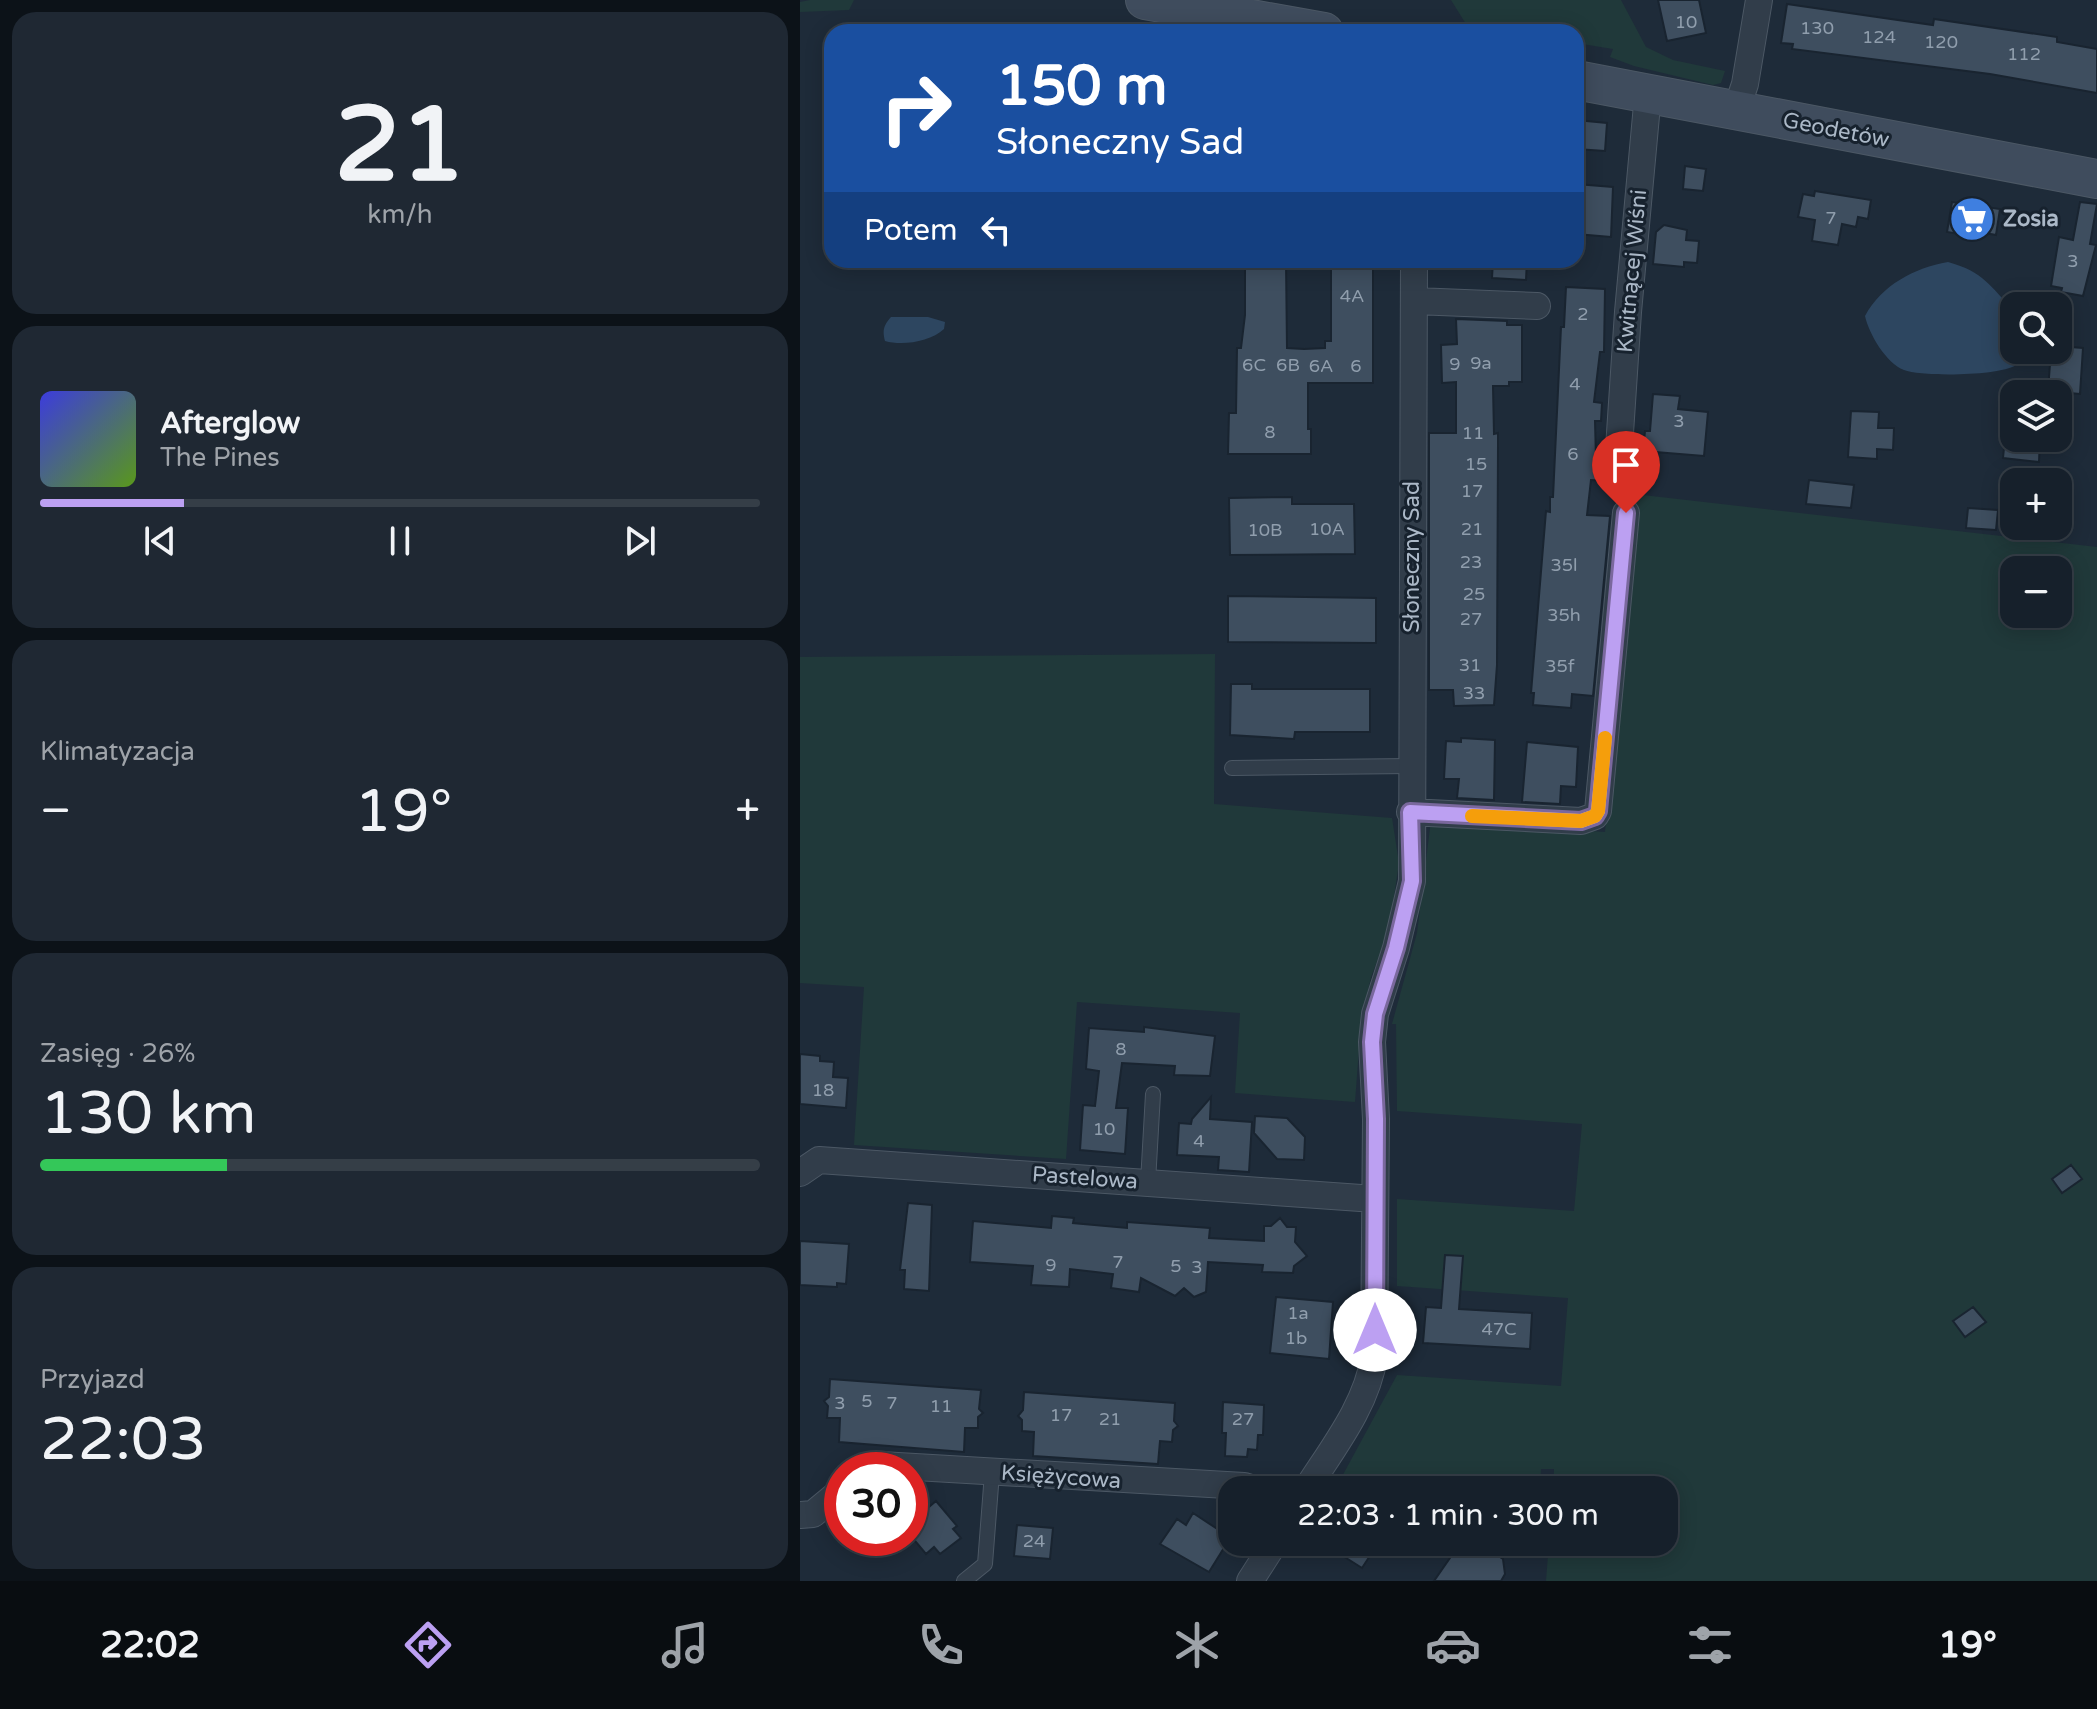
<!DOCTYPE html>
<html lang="pl">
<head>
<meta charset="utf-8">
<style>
	body { margin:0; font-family:"Varela Round",sans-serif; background:#1f2833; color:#f1f3f6; height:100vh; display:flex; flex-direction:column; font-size:30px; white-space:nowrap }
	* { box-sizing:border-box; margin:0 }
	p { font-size:26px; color:#9ea3a9 }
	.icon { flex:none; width:44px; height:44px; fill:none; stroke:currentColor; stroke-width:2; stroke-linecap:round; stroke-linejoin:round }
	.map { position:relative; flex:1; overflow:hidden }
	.details { display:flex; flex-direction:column; gap:12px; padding:12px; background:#0c1218; width:800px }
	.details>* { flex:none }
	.guide { position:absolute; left:24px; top:24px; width:760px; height:244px; border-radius:24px; box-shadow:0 4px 20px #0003,0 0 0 2px #353e47; background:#1a4fa0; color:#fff; overflow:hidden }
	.controls { position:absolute; left:1200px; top:292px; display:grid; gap:16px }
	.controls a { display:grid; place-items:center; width:72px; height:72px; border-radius:16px; background:#16202b; box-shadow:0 4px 20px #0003,0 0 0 2px #353e47; font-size:40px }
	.speed { position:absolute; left:24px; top:1452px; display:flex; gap:16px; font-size:40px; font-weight:700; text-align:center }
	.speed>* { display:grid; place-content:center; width:104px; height:104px; border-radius:50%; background:#16202b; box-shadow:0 4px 20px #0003,0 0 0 2px #353e47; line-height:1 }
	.speed .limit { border:12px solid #d22; background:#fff; color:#111 }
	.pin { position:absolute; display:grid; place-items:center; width:68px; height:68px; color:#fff; margin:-82px -34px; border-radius:50% 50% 50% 0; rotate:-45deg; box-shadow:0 0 8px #0007 }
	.pin .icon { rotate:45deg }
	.me { position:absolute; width:88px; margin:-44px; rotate:0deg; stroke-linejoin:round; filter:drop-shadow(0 0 6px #0008) }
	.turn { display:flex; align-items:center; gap:28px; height:168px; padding:0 40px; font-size:36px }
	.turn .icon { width:104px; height:104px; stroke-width:2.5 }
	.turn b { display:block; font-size:56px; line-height:68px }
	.then { display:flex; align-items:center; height:76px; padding:0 40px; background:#0003; gap:16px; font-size:30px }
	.big { font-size:60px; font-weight:600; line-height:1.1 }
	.details .card { flex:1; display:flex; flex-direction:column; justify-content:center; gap:12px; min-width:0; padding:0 28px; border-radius:24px; background:#1f2833 }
	.details .dial { align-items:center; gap:0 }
	.dial b { font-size:104px; line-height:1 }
	.song { display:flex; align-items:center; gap:24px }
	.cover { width:96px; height:96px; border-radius:12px; background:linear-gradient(135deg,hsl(240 70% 55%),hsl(90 70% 35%)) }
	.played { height:8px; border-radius:4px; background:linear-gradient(90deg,#bca0f2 20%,#353e47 20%) }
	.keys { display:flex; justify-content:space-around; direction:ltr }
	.heat { display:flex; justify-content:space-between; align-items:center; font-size:44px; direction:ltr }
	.charge { height:12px; border-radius:6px; background:linear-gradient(90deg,#34c759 26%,#353e47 0) }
	.trip { position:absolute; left:418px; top:1476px; width:460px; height:80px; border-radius:24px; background:#16202b; box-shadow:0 4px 20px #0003,0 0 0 2px #353e47; font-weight:600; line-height:80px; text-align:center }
	.dock { display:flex; height:128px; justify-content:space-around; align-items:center; background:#090d11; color:#9ea3a9 }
	.dock .icon { width:56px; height:56px }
	.dock .on { color:#bca0f2 }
	.dock b { font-size:36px; color:#f1f3f6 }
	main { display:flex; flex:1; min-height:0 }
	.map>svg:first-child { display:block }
	.green { fill:#20393a; fill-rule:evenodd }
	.water { fill:#2d4660 }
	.building { fill:#3e4e5f; stroke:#192430; stroke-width:2 }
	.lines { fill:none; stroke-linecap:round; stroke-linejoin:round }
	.lane-casing { stroke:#4c5865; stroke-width:16 }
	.street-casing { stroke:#4c5865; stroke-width:28 }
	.secondary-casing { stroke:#4c5865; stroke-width:40 }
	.lane { stroke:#313d4a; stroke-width:14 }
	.street { stroke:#313d4a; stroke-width:26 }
	.secondary { stroke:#3f4c5d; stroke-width:38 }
	.route-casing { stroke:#7a689d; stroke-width:20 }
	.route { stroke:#bca0f2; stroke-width:14 }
	.slow { stroke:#f59e0b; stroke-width:14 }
	.labels { text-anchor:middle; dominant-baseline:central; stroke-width:6; stroke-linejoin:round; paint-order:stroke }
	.number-label { font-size:18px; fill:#909ead }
	.street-label { font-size:22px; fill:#abb8c7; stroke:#17222e }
	.poi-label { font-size:22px; font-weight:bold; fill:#abb8c7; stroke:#17222e; text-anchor:start }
</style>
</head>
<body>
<main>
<section class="details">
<div class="card dial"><b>21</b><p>km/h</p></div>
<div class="card">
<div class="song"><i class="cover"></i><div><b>Afterglow</b><p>The Pines</p></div></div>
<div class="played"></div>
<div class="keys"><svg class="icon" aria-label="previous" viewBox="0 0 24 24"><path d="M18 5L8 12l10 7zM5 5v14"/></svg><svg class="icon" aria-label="pause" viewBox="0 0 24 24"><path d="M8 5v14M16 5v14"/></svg><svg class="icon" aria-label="next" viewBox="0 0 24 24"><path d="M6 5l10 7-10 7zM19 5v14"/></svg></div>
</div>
<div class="card"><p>Klimatyzacja</p>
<div class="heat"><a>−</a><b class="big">19°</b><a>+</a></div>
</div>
<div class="card"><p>Zasięg · 26%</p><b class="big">130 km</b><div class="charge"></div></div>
<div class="card"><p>Przyjazd</p><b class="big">22:03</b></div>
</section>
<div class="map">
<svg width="1297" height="1581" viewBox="0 0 1297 1581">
	<rect width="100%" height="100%" fill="#1e2b39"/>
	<!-- green -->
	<path class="green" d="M10,0H54L49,10L0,12V2Z
		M651,0H821L846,47L873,60L925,71L921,83L913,85L834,66L810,57L813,49L776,43V32H711L666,24Z
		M834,494L1297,547V1581H746L749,1542H864V1490H753L754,1469H741L740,1488L737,1490H659L539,1482L597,1375L761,1386L768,1298L597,1286V1199L774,1211L782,1124L597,1111L596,1024H592L617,933L631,820L805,832ZM1214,570H1258V614H1214Z
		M415,654L414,804L592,818L599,863L589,930L571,977L561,1022L555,1102L435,1093L440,1013L277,1002L266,1159L54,1145L64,987L0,983V657Z"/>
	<!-- water -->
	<path class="water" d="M1148,262C1184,272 1190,286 1214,311V350H1227C1224,356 1221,361 1216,365C1200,376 1122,377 1104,370C1086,363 1069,334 1065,316C1082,285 1114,268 1148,262Z
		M91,317H128L145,322L144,329C130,342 102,346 85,341C82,330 84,325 91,317Z"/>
	<!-- building -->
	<path class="building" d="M858,0H899L906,33L867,41Z
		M987,4L1133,25L1134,19L1257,37V42L1297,49V93L1190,74L992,49L993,44L981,43Z
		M776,120L807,123L805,151L776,149Z
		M885,166L906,169L903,191L883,189Z
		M776,184L813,187L811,237L776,234Z
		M1015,191L1071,200L1068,219L1058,217L1056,227L1042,224L1038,245L1012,241L1015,220L998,217L1003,194L1014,196Z
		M1152,202L1200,209L1196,235L1179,232L1178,237L1147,232Z
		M1280,202L1297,204L1290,244L1296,245L1283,296L1261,292L1262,288L1251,286L1259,237L1273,240Z
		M864,225L887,230L886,240L899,241L897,263L884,262V267L853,264L856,232Z
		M445,260H486L487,348L504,349L525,348V341H531V260H573V383H508V429H511V454H428L429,413H436L437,348H441L445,315Z
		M693,260H727L726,280L692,278Z
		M766,287L805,289L804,352H800L794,402L802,403L801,421H795L796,458L808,459L817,464L825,463L824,482L791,480L787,515L810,516L793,696L772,694L771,708L733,705L734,693H731L746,511L750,512V497H753L761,327H764Z
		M656,319L707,321V325H722V382H709V386H693L694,434L698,433V446L697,665L694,705L654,706L653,690H629V433H656V382L642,383L641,345L657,344Z
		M1258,346L1283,348L1280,394L1248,391L1251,350H1258Z
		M853,394L880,396L878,409L908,412L904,456L843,451L845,431H850Z
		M1051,411L1079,412L1078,428H1094L1093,450L1077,449V459L1048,457Z
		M1205,438H1240L1239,462L1203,458Z
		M1009,480L1054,485L1051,508L1006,504Z
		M492,497V504H554L555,554L430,555L429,498Z
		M1168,508L1198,510L1196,530L1166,528Z
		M428,596L576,598V643L428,642Z
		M431,684H452V689H570V732H495L494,739L430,735Z
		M661,738L695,740L694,800L657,798L659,779H644L646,741L661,742Z
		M727,742L778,747L776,787L761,786L760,804L722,802Z
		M344,1027L415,1036L410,1076L374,1075L375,1066L322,1063L316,1108H328L325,1154L280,1150L283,1105L295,1106L299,1071L286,1069L289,1028L344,1032Z
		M0,1054L20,1056V1061L34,1062L33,1077L48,1078L46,1108L0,1104Z
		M411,1097L410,1119L452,1122L449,1172L418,1170L419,1157L377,1155L379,1123L391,1124L392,1119Z
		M455,1116L487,1118L505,1137L504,1160L477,1159L454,1133Z
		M1271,1165L1282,1179L1262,1193L1252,1179Z
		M108,1203L132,1205L129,1291L104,1289L105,1270H100Z
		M252,1216L274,1218L273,1223L327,1228V1222L410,1228L409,1238L464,1241V1226H471L480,1218L487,1227H496L495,1242L507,1256L494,1266L493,1273L462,1272L463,1265L408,1262L406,1292L394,1297L384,1288L375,1296L341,1278L339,1292L311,1288L313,1274L270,1269L269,1287L231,1285L233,1266L170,1262L173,1221L251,1228Z
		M0,1241L49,1244L46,1284L37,1283V1287L0,1285Z
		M645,1255L663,1256L659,1309L732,1313L730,1349L623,1343L626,1307L641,1308Z
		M476,1297L533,1302L529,1359L470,1353Z
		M1173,1307L1186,1322L1165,1337L1153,1321Z
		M30,1379L181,1390L179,1409L183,1413L178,1417V1428H165L164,1452L39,1442L40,1418H27L28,1406L24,1401L29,1397Z
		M224,1392L375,1403L374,1421L378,1426L373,1430L372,1442L360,1441L358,1464L233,1456L234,1432L222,1431V1420L218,1416L223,1410Z
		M423,1402L464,1405L463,1435H458L457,1450L448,1449L447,1457L425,1456L426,1433H422Z
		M110,1495L123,1512L136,1501L157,1526L153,1529L161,1538L140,1554L134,1547L126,1554L110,1535Z
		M393,1513L425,1534L422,1540L427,1543L409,1572L360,1544L377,1519L386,1525Z
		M217,1525L253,1528L250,1559L214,1556Z
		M521,1542H579L562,1568Z
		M632,1542H676L703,1559L705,1574L701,1581H634L652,1555Z"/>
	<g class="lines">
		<!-- lane casing -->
		<g class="lane-casing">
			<path id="lane" d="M432,768L611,766
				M348,1182L353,1094
				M164,1581L185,1564L192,1473"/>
		</g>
		<!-- street casing -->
		<g class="street-casing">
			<path id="street" d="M936,111L945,84L959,0
				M615,301L737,306
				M819,448L828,312L848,94
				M610,812L781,821L795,816L798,811L826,513
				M0,1173L19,1160L575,1199
				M66,1470L81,1465L444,1486L457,1490
				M506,1490C532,1449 567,1405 574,1357L576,1119L572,1042L575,1014L596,948L612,881L614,260
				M0,1515L13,1514L42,1490
				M450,1581L475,1542"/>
		</g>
		<!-- secondary casing -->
		<g class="secondary-casing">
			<path id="secondary" d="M345,0L524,32
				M776,80L1297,179"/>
		</g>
		<!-- lane -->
		<use href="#lane" class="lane"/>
		<!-- street -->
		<use href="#street" class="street"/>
		<!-- secondary -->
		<use href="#secondary" class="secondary"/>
	</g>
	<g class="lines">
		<!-- route casing -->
		<g class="route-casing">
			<path id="route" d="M575,1330L576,1119L572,1042L575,1014L596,948L612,881L610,812L781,821L795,816L798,811L826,513"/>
		</g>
		<!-- route -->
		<use href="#route" class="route"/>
		<!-- slow -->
		<path class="slow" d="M672,816L781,821L795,816L798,811L805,738"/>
	</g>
	<!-- icons -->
	<defs>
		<g id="supermarket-disc" transform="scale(2.3)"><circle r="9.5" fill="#3f7fe0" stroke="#17222e"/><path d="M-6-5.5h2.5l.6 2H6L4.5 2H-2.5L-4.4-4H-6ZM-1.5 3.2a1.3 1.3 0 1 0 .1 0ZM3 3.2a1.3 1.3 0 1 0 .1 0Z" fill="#fff"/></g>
	</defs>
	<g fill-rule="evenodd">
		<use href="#supermarket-disc" x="1172" y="219"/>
	</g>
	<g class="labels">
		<!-- number labels -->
		<g class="number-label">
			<text x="886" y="22">10</text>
			<text x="1017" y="28">130</text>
			<text x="1079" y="37">124</text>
			<text x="1141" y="42">120</text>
			<text x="1224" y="54">112</text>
			<text x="1031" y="218">7</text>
			<text x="1273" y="261">3</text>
			<text x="552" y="296">4A</text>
			<text x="783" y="314">2</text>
			<text x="681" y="363">9a</text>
			<text x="655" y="364">9</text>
			<text x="454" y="365">6C</text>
			<text x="488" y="365">6B</text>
			<text x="521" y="366">6A</text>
			<text x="556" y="366">6</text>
			<text x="775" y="384">4</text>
			<text x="879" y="421">3</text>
			<text x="470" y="432">8</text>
			<text x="673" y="433">11</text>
			<text x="773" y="454">6</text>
			<text x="676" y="464">15</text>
			<text x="672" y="491">17</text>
			<text x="527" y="529">10A</text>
			<text x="672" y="529">21</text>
			<text x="465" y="530">10B</text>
			<text x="671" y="562">23</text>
			<text x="764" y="565">35l</text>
			<text x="674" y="594">25</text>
			<text x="764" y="615">35h</text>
			<text x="671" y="619">27</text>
			<text x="670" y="665">31</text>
			<text x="760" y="666">35f</text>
			<text x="674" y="693">33</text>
			<text x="321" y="1049">8</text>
			<text x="23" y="1090">18</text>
			<text x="304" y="1129">10</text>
			<text x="399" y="1141">4</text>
			<text x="318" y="1262">7</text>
			<text x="251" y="1265">9</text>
			<text x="376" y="1266">5</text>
			<text x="397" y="1267">3</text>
			<text x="498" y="1313">1a</text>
			<text x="699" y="1329">47C</text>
			<text x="496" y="1338">1b</text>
			<text x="67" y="1401">5</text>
			<text x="40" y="1403">3</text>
			<text x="92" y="1403">7</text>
			<text x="141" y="1406">11</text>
			<text x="261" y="1415">17</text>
			<text x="310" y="1419">21</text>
			<text x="443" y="1419">27</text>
			<text x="234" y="1541">24</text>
		</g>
		<!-- street labels -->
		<g class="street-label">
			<text transform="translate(1036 130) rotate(11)">Geodetów</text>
			<text transform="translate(832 271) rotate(-85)">Kwitnącej Wiśni</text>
			<text transform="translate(612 557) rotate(-90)">Słoneczny Sad</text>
			<text transform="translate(285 1178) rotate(4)">Pastelowa</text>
			<text transform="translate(261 1477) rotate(4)">Księżycowa</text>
		</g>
		<!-- poi labels -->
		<g class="poi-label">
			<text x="1203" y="219">Zosia</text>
		</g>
	</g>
</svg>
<div class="controls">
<a><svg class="icon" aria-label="search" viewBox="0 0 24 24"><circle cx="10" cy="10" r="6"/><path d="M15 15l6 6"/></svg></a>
<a><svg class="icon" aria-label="layers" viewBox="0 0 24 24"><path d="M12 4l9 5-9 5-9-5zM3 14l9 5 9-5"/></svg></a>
<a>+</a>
<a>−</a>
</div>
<div class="speed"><div class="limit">30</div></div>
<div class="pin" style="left:826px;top:513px;background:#d93025"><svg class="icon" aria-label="arrive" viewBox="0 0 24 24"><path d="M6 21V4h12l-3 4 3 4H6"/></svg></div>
<svg class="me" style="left:575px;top:1330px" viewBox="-20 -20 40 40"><circle r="19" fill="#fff"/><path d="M0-13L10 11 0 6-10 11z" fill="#bca0f2"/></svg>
<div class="trip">22:03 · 1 min · 300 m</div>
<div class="guide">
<div class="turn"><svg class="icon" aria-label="right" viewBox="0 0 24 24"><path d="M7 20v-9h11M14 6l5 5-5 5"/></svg><div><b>150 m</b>Słoneczny Sad</div></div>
<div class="then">Potem<svg class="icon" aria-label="left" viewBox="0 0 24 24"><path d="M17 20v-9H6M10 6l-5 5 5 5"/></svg></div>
</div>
</div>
</main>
<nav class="dock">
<b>22:02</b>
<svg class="icon on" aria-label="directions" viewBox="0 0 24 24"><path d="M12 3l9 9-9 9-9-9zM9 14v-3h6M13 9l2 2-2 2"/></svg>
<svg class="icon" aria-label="music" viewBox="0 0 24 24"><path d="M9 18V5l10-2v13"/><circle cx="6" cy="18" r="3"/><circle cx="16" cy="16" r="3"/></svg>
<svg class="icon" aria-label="phone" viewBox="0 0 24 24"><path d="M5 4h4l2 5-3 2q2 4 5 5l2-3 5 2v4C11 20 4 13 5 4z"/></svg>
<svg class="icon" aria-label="climate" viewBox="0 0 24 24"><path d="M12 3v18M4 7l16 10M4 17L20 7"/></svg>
<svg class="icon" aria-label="car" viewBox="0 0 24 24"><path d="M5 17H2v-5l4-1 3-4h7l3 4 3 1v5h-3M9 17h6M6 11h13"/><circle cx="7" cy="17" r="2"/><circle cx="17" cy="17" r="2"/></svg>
<svg class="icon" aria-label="filters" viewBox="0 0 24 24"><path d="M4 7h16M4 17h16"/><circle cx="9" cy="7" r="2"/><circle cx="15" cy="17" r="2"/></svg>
<b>19°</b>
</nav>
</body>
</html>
